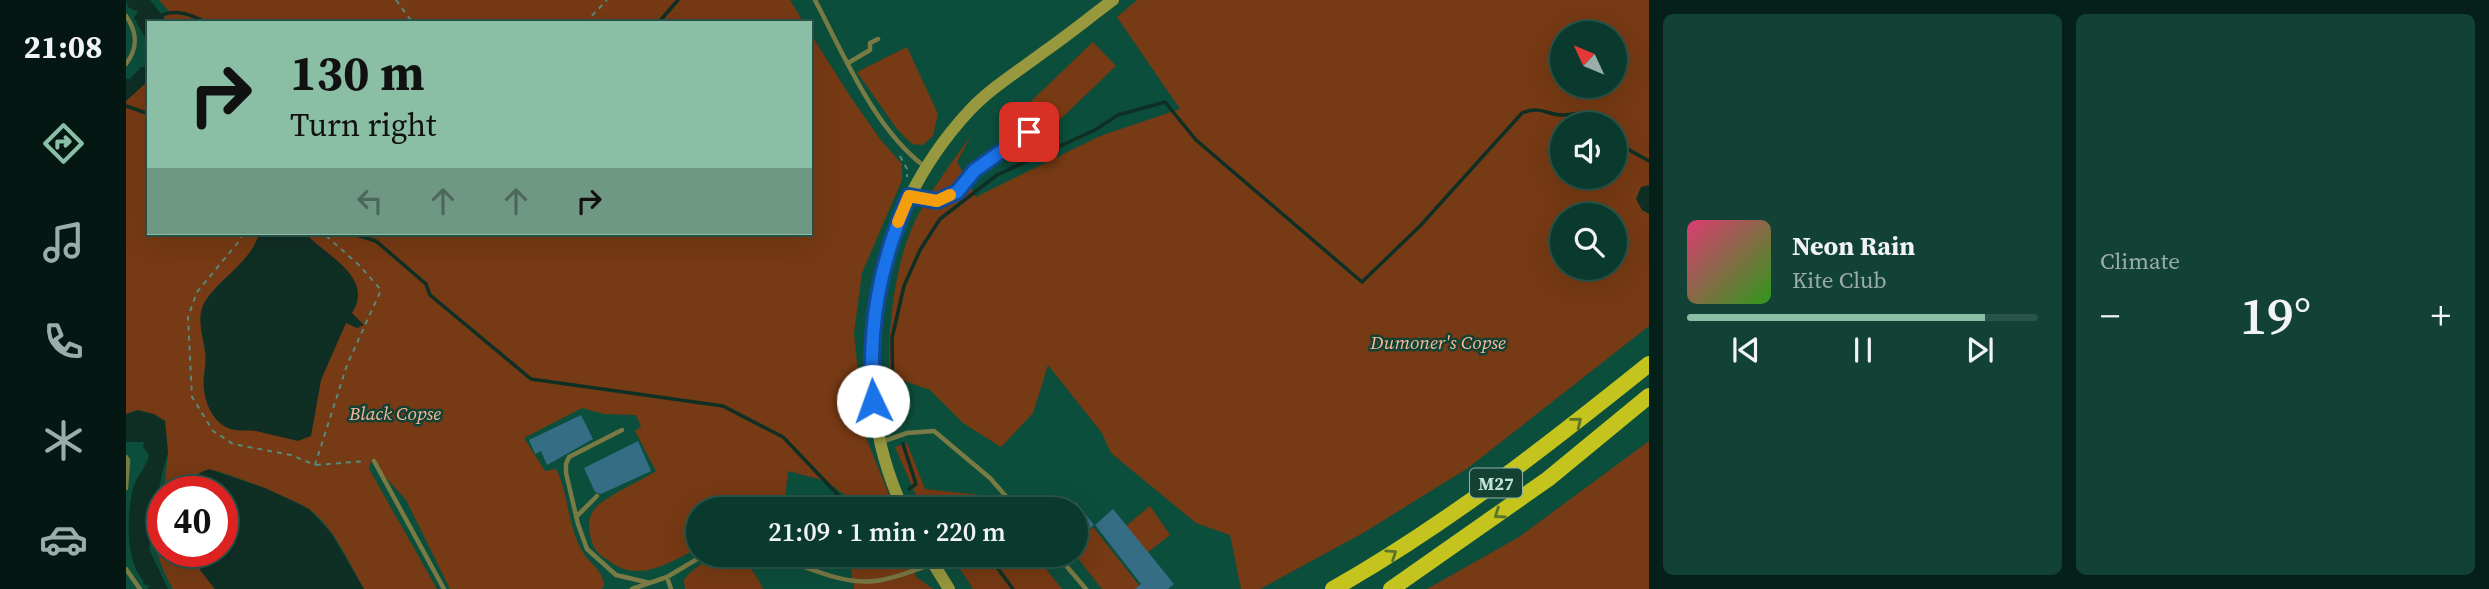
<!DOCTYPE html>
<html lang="en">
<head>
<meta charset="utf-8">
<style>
	body { margin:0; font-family:"Source Serif 4",serif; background:#124135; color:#f1f3f6; height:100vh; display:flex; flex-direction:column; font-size:26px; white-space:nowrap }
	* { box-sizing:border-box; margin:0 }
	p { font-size:23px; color:#99adaa }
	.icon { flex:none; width:38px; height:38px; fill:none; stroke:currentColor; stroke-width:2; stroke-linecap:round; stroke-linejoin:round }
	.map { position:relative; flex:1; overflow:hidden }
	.sheet { display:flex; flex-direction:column; gap:14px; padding:14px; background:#052019; width:840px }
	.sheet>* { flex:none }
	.guide { position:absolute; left:21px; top:21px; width:665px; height:214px; border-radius:0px; box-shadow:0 7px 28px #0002,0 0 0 2px #295449; background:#8abfa5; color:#111; overflow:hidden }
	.needle { width:46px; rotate:314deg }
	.tools { position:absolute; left:1424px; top:21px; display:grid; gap:14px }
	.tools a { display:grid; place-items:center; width:77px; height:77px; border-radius:50%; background:#093a2d; box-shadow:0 7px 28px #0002,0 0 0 2px #295449; font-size:35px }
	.speed { position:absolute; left:21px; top:476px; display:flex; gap:14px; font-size:35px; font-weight:700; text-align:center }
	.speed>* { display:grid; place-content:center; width:91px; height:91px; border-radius:50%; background:#093a2d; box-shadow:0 7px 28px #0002,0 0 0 2px #295449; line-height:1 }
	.speed .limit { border:10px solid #d22; background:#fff; color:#111 }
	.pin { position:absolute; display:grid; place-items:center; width:60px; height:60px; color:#fff; margin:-30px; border-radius:14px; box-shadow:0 4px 10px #0006 }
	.me { position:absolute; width:77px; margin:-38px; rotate:357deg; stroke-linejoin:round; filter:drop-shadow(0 0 5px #0008) }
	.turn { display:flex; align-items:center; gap:24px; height:147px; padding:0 28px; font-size:32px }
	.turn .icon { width:91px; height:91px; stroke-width:2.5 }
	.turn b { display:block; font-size:49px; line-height:60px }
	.lanes { display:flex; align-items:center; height:66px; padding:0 28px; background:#0003; justify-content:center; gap:35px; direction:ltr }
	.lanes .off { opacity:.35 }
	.big { font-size:52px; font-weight:600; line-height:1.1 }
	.sheet .widget { flex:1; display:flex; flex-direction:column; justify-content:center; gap:10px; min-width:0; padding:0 24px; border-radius:10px; background:#124135 }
	.song { display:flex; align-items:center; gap:21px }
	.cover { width:84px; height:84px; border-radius:10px; background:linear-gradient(135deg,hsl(340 70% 55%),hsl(110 70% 35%)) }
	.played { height:7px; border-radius:4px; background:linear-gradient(90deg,#8abfa5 85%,#295449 85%) }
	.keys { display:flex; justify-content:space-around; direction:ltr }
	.heat { display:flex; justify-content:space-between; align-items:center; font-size:38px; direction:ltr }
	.sheet .tiles { flex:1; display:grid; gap:14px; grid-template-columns:repeat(2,1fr) }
	.trip { position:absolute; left:560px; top:497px; width:402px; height:70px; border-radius:35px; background:#093a2d; box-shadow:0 7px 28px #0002,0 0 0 2px #295449; font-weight:600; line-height:70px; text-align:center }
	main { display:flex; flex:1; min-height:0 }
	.tab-bar { display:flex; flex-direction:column; width:126px; justify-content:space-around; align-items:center; background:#041712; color:#99adaa }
	.tab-bar .icon { width:49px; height:49px }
	.tab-bar .active { color:#8abfa5 }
	.tab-bar b { font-size:32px; color:#f1f3f6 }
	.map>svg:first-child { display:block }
	.green { fill:#763a14; fill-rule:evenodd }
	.water { fill:#0f2f25 }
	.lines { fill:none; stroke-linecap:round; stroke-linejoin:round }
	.stream { stroke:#0f2f25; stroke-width:3.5 }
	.building { fill:#356d85 }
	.path { stroke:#578a7b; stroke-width:2; stroke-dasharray:5 5; stroke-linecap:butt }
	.lane { stroke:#797a44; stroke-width:4.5 }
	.secondary { stroke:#98983e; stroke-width:12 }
	.highway { stroke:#c5c41f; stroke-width:16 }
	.oneway { stroke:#5a752b }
	.route-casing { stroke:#114b97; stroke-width:18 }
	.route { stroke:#1a73e8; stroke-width:12 }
	.slow { stroke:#f59e0b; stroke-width:12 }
	.labels { text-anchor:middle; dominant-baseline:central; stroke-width:5; stroke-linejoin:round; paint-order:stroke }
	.shield { fill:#134133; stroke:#90b2a6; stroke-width:2 }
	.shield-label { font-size:18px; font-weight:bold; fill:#c6e3d7 }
	.park-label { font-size:19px; font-style:italic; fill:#f6ba9a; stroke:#134133 }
</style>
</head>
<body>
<main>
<nav class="tab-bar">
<b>21:08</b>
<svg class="icon active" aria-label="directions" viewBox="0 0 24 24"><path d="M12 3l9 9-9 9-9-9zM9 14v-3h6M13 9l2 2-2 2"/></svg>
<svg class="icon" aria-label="music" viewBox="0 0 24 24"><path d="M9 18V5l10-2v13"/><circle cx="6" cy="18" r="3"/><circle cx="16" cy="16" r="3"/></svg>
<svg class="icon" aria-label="phone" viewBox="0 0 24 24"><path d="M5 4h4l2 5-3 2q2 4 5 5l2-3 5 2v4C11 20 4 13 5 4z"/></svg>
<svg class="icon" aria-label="climate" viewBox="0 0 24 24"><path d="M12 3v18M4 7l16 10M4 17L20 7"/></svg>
<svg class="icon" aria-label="car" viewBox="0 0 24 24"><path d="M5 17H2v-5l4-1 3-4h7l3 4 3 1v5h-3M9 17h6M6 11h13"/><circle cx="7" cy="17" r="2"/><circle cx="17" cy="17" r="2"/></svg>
</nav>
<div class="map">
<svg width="1523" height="589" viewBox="0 0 1523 589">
	<rect width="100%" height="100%" fill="#0c4e3c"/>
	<!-- green -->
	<path class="green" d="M33,0H664L678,23H39L38,18L43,11Z
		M1011,0H1523V326L1342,468L1237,533L1134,589H1115L1104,535L1070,523L985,453L976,433L922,365L907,413L875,447L837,423L804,390L767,377L763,371C763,321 768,265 790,219C806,189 826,162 846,134L831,162L850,197L974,136L1054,109L991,17ZM1437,33H1489V86H1437ZM1437,124H1489V177H1437ZM1437,215H1489V268H1437Z
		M684,33L724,96L754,139L776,164V180L736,273L728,333L738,433L769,509H738L700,481L662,471L658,509H572V548C545,562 512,584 483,561C476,556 468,551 466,542C463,532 461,520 467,511C475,498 515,481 530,471L509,431L515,427L510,415L478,414L456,408L398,438L419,471L430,469L433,475C443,500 443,532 458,554C466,566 477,570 478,586L475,589H324L280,500L245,461L243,469L311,589H238C223,563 208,527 183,509C171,501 93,468 82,470C71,471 63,482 61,492H38L42,453L39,421L12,410L0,414V101L23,80V233H684Z
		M967,42L990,66L924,129L901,105Z
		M781,47L812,114L807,136L797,145L786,144L771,129L731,72Z
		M1523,441V589H1301L1393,537Z
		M781,443L799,489L863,496L873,509H796L769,447Z
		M37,499V551H63L68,562L89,589H47C25,549 29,542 37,499Z
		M1024,506L1044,535L1021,553L1000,526Z
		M967,527L1016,589H976L949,555L950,541Z
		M600,555C616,555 632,575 637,589H559L558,580C570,564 582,561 600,555Z
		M734,555H786L789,576L807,589H728L725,570Z
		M825,555H909L936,589H847Z"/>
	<!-- water -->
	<path class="water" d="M0,0H24L38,18L39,23H23V45L8,18L12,12L2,7Z
		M23,57V80L0,101V79H4L15,67H18Z
		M1523,185V214L1516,210L1510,199L1515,187Z
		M133,233H179C200,256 249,277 226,313L238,325L231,328L220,323L195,380L185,436L172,441C158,438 144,434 130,431C123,430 116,431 109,430C90,427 80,407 78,390C76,377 81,365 79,352C77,335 69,316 80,300C94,278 127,260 133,233Z
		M12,410L28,414L39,421L42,453L36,473L23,549L42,589H22L23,586L17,584V580C0,562 0,516 7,488C11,476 21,466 23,455L17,447L18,442H0V414Z
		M83,469L139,488L183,509L205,533L238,589H89L68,562L63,551H96V492H61C63,480 72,473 83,469Z"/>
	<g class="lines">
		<!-- stream -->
		<path class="stream" d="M34,16C50,8 66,15 81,23
			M532,23L552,0
			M0,106L23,114
			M1489,142L1523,161
			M224,233L250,241L300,284L304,295L405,379L597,406L657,437L718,501L740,507L756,500
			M771,427L767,397L766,338L778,286L794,250L814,219L871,175L969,130L992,115L1039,102L1070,140L1236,282L1294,226L1396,113C1415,105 1420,115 1437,115C1450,115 1452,111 1467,114L1471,124
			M777,444L790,484L783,489
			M862,555L887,589"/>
	</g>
	<!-- building -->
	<path class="building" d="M455,415L467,439L421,465L415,451L409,454L403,440Z
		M512,441L525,471L475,494L469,492L458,468Z
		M950,502L968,525L950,539Z
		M987,509L1048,584L1042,589H1009L1015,584L969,525Z"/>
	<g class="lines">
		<!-- path -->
		<path class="path" d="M270,0L287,23
			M459,23L481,0
			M774,156L781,169V177
			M116,233L114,240L71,292L62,317L66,397L87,431L107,444L165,455L189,465L221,365L255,290L234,266L197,233
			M190,465L240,461"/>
		<!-- lane -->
		<path class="lane" d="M689,0C718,55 748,128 798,166
			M0,16C12,33 12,48 0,64
			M722,63L744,50V43L752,39
			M788,197L811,201L831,192L849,170L903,133
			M496,430L443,457L440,464V473L452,524L461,549L490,575L524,583
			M758,441L781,433L808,431L864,478L891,509
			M0,457L2,460L0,488
			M248,461L318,589
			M450,517L471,496
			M645,555C679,565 713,585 749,581C769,579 788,570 807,564
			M931,555L960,589
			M0,569L14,589
			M541,577L545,589
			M506,589L541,577L578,555"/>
		<!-- secondary -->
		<path class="secondary" d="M777,509C716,376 744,217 844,110C866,87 894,70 919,51C942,35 964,17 987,0
			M802,555L823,589"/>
		<!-- highway -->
		<path class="highway" d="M1207,589C1320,525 1422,445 1523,364
			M1265,589L1422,479L1523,396"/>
	</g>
	<!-- one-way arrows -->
	<defs><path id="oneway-chevron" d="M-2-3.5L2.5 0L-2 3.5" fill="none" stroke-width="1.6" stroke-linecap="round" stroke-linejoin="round" transform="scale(1.75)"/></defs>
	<g class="oneway">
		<use href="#oneway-chevron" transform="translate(1451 422) rotate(-39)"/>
		<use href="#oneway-chevron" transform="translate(1373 514) rotate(145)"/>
		<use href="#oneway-chevron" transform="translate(1266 554) rotate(-34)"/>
	</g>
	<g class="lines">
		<!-- route casing -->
		<g class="route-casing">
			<path id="route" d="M747,401C742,326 753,265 783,196L811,201L831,192L849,170L903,132"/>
		</g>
		<!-- route -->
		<use href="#route" class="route"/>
		<!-- slow -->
		<path class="slow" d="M772,222L783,196L811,201L824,195"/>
	</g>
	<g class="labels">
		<!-- shield labels -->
		<rect class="shield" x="1344" y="468.5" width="52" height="29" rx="5"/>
		<g class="shield-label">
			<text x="1370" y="483">M27</text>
		</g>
		<!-- park labels -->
		<g class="park-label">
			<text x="1312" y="342">Dumoner's Copse</text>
			<text x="269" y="413">Black Copse</text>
		</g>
	</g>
</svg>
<div class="tools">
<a><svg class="needle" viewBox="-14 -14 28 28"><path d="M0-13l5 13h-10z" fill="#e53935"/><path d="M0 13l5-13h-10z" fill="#99adaa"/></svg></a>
<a><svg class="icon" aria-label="sound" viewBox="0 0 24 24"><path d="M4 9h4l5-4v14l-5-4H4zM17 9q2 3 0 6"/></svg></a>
<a><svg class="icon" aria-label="search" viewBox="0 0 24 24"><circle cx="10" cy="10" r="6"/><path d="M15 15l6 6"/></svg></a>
</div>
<div class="speed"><div class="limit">40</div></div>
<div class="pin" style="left:903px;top:132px;background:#d93025"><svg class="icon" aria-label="arrive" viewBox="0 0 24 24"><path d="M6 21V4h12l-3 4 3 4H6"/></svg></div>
<svg class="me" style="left:747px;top:401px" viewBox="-20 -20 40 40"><circle r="19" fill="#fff"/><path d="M0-13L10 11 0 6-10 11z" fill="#1a73e8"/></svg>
<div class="trip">21:09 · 1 min · 220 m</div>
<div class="guide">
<div class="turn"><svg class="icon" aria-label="right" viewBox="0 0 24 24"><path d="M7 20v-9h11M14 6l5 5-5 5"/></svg><div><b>130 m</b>Turn right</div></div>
<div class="lanes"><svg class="icon off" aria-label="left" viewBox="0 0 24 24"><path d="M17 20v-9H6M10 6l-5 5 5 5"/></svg><svg class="icon off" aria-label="ahead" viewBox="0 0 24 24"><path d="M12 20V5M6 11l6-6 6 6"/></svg><svg class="icon off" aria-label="ahead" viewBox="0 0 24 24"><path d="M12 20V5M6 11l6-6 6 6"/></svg><svg class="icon" aria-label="right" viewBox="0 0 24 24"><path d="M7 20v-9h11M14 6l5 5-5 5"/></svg></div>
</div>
</div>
<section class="sheet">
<div class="tiles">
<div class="widget">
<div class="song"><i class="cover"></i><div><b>Neon Rain</b><p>Kite Club</p></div></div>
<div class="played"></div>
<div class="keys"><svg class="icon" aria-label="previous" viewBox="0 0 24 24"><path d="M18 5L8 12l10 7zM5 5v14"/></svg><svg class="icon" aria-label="pause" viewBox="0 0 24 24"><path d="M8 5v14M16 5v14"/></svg><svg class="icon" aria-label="next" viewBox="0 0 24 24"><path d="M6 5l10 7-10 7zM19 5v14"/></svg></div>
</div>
<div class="widget"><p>Climate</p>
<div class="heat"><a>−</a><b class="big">19°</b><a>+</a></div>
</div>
</div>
</section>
</main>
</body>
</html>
